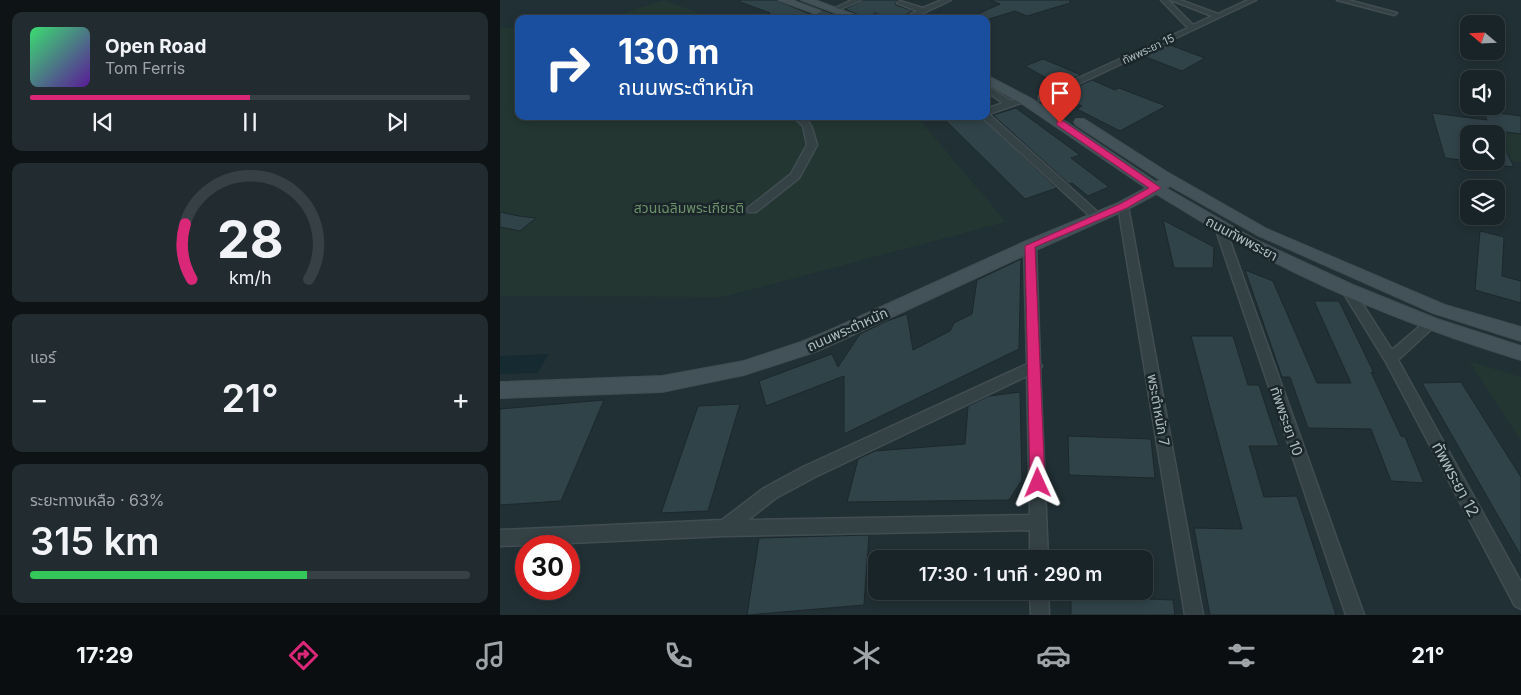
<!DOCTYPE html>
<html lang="th">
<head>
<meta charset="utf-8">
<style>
	body { margin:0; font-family:Inter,"Noto Sans Thai",sans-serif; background:#222c30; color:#f1f3f6; height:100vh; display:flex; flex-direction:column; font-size:19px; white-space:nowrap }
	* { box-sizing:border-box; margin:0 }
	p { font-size:16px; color:#9fa4a8 }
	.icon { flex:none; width:28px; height:28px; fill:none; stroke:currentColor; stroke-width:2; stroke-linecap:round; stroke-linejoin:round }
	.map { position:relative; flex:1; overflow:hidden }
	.drawer { display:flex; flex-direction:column; gap:12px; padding:12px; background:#0e1416; width:500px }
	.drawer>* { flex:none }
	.guide { position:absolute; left:15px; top:15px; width:475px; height:105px; border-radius:10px; box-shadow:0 2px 8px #0003,0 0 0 1px #374145; background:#1a4fa0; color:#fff; overflow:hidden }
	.needle { width:32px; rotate:289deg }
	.controls { position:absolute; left:960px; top:15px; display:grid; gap:10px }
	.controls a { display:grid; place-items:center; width:45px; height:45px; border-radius:10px; background:#192428; box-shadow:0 2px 8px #0003,0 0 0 1px #374145; font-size:25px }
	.speed { position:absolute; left:15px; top:535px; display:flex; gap:10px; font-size:25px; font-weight:700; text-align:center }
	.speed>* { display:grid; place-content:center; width:65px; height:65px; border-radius:50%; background:#192428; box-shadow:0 2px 8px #0003,0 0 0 1px #374145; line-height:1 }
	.speed .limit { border:8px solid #d22; background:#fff; color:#111 }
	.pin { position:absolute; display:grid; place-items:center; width:42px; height:42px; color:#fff; margin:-51px -21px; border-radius:50% 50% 50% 0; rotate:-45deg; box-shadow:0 0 5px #0007 }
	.pin .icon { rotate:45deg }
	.me { position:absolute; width:55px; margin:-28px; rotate:359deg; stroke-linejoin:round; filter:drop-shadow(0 0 4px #0008) }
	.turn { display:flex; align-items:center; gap:18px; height:105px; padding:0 20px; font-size:22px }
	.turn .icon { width:65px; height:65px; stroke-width:2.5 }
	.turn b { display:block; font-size:35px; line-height:42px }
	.big { font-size:38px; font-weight:600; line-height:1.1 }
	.drawer .tile { flex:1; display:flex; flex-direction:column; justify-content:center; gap:8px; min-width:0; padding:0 18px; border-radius:10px; background:#222c30 }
	.drawer .dial { align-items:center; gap:0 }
	.dial svg { height:130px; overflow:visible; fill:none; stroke:#374145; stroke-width:7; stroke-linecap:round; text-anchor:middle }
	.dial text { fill:#f1f3f6; stroke:none }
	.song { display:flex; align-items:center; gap:15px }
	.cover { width:60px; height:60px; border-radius:8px; background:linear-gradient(135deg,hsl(140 70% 55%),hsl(270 70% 35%)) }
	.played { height:5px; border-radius:2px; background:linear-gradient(90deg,#db2777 50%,#374145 50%) }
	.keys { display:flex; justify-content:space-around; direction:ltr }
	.heat { display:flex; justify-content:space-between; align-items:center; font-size:28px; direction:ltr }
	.charge { height:8px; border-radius:4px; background:linear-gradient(90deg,#34c759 63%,#374145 0) }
	.trip { position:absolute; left:368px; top:550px; width:285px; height:50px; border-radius:10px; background:#192428; box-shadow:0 2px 8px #0003,0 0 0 1px #374145; font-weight:600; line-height:50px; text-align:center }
	.tabs { display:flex; height:80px; justify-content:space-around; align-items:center; background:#0a0e10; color:#9fa4a8 }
	.tabs .icon { width:35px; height:35px }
	.tabs .selected { color:#db2777 }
	.tabs b { font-size:22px; color:#f1f3f6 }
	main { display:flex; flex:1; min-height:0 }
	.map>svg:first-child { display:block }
	.green { fill:#233631 }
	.water { fill:#162a31 }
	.building { fill:#304348; stroke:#1c282c }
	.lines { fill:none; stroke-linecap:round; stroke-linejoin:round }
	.street-casing { stroke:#414d52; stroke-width:3 }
	.secondary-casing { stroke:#414d52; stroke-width:2 }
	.street { fill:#344145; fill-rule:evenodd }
	.secondary { fill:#425258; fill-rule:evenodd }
	.route { fill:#db2777; stroke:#8e194d }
	.labels { text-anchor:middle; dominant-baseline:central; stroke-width:5; stroke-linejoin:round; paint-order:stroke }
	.far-street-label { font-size:11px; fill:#aebdc2; stroke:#1a262a }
	.park-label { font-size:14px; fill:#6d9168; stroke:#1a262a }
	.street-label { font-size:14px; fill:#aebdc2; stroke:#1a262a }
	.near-street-label { font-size:16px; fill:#aebdc2; stroke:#1a262a }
</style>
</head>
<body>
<main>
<section class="drawer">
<div class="tile">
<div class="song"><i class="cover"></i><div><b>Open Road</b><p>Tom Ferris</p></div></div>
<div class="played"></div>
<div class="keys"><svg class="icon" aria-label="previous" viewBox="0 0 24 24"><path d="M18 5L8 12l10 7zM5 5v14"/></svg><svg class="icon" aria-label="pause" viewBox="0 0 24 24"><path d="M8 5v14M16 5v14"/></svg><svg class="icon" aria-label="next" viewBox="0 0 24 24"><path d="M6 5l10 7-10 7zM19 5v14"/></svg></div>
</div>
<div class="tile dial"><svg viewBox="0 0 100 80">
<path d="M14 69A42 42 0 1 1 86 69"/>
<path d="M14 69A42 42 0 0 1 10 35" stroke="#db2777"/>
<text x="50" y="56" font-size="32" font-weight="700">28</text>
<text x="50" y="72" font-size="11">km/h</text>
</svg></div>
<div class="tile"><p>แอร์</p>
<div class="heat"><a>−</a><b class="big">21°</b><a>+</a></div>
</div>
<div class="tile"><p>ระยะทางเหลือ · 63%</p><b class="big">315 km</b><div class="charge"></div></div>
</section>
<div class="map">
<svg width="1021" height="615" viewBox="0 0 1021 615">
	<rect width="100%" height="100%" fill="#213035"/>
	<!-- green -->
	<path class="green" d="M164,0L215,19H106Z
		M0,27L19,28V116H421L419,119L506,222L223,297L0,296Z
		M997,131L1021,134V162L1004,160Z
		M969,361L1021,377V441Z"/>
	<!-- water -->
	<path class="water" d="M49,354L37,373L0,374V356Z"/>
	<!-- building -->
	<path class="building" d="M240,0H276L315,16L323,10L345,19H257L270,13L240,2Z
		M363,0H398L395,3L396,5L413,11L397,19L374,13L373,19H368L345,9Z
		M490,0H570V3L527,16L515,11L486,20L482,19L480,13L500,4Z
		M667,44L705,58L682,71L643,56Z
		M543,59L560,66L581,75L559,85L525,66Z
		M592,80L615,90L619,88L666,106L620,131L577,109L582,106L568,99L579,94L570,90Z
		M516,108L580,155L571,158L609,187L588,196L572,183L569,184L493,115Z
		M983,111L1021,116V134L996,131L1014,167L996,165V134H969V161L945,158L932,113L987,120Z
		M441,116H480L557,188L525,199Z
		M0,212L19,216L36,218L20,231L0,227Z
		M663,220L714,247L713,268H674Z
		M980,231L1004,237L1002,276L1021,281V303L975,290Z
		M521,259L519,349L344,434V376L266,406L259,381L332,354L338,367L360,334L387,321L407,314L413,350L450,331L454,323L472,314L477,280Z
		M745,270L773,281L817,383H851L814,301H839L874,373L871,372L901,436L905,437L924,483L891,481L871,429L808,428L790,377H782Z
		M691,336H733L748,385H759L779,446H749L764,497L797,496L836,615H710L694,528L742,529Z
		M961,382L1021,477V556L922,383Z
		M520,392L522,480L509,500L347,502L358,459L375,451L465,444L468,406L489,396Z
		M104,400L61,501L0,505V409Z
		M240,404L208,511L161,513L198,406Z
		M568,436L651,439L655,478L569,475Z
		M369,535L364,605L247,615L259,538Z
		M571,596L673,600L675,615H571Z"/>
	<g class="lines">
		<!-- street casing -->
		<g class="street-casing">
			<path id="street" d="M352,0H361L336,11L331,10Z
				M442,0H451L411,19H402L417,11L397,3L400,1L423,8Z
				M661,0H668L693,25L712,16L671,0H680L718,14L748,0H756L545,100H539V96L688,28Z
				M837,0H848L897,13L894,15Z
				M486,85L511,101L527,97V101L489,114L601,215L602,217L601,219H593L483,118L482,116H486V109L503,103L486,91Z
				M292,116C312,116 312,128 317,145L299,178L256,212H248L247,210L248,208L291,174L307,145L303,126Z
				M623,203L628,206L703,615H685L618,206Z
				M720,224L725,227L864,615H846L715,227Z
				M530,242L536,246L540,363L542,366L540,369L548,559H530V530L225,536L0,546V530L222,520L264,488L303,467L527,364L524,246ZM527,376L530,515L248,520L276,498L315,477Z
				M847,285L851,286L892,350L926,321H936L937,324L898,360L1021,582V609L1015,606L886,362L841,289Z
				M530,591H548L549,615H531Z"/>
		</g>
		<!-- secondary casing -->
		<g class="secondary-casing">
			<path id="secondary" d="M278,0H292L321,11L316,14L313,13Z
				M301,0H315L366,19H351Z
				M486,75L532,99L656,182L660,180L576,125L574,122L576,119H584L667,172L767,229L945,305L1021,327V341L933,313L757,235L670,186L666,188L756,240L853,285L937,319L1021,346V360C926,331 831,294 744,246C714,230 685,211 656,194L628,209L536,250L340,341L315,352L244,375L162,392L0,398V382L162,376L244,361L301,342L328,331L524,242L618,203L646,188L524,105L486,83Z"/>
		</g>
		<!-- street -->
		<use href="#street" class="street"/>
		<!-- secondary -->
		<use href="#secondary" class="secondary"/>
	</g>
	<!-- route -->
	<path class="route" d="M557,121H563L661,188L627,208L535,247L545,483L543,487L538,489L533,487L530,483L525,246L620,204L649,188L557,125Z"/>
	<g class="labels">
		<!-- far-street labels -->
		<g class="far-street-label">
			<text transform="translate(648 49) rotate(-25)">ทัพพระยา 15</text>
		</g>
		<!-- park labels -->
		<g class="park-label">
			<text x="189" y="207">สวนเฉลิมพระเกียรติ</text>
		</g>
		<!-- street labels -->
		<g class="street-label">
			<text transform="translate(742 238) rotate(28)">ถนนทัพพระยา</text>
			<text transform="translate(347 329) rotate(-24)">ถนนพระตำหนัก</text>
			<text transform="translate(659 410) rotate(80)">พระตำหนัก 7</text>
			<text transform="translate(787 421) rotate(71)">ทัพพระยา 10</text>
		</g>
		<!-- near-street labels -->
		<g class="near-street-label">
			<text transform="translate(956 479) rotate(62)">ทัพพระยา 12</text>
		</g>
	</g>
</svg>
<div class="controls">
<a><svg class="needle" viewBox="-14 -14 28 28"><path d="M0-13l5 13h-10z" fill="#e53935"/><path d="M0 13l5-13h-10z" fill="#9fa4a8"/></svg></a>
<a><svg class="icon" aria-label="sound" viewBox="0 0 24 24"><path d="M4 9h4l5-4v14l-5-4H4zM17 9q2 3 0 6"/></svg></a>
<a><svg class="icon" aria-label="search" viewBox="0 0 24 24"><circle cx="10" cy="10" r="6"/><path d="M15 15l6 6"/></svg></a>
<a><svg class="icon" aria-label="layers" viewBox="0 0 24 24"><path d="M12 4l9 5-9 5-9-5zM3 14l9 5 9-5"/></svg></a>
</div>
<div class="speed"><div class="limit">30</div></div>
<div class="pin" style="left:560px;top:123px;background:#d93025"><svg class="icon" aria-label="arrive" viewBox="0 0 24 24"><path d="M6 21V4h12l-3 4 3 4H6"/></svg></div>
<svg class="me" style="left:538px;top:483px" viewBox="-20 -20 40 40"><path d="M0-17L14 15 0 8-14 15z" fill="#db2777" stroke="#fff" stroke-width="4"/></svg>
<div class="trip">17:30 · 1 นาที · 290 m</div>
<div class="guide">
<div class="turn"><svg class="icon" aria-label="right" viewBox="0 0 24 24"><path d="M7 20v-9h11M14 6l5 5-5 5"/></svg><div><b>130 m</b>ถนนพระตำหนัก</div></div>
</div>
</div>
</main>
<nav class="tabs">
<b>17:29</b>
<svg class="icon selected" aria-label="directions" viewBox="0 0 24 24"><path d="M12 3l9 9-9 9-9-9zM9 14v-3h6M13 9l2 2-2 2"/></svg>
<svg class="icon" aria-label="music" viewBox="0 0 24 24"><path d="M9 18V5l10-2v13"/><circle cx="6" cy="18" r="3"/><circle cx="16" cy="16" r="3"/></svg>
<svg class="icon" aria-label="phone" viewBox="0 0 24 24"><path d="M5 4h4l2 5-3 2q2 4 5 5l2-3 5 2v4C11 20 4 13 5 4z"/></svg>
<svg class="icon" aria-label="climate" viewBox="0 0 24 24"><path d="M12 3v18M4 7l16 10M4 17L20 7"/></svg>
<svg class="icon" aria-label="car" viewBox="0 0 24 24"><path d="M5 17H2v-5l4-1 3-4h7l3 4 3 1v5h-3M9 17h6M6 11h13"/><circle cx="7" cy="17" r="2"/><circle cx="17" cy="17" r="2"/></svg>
<svg class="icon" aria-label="filters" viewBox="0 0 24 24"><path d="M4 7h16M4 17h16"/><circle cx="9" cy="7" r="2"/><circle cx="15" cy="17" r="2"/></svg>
<b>21°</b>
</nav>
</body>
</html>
